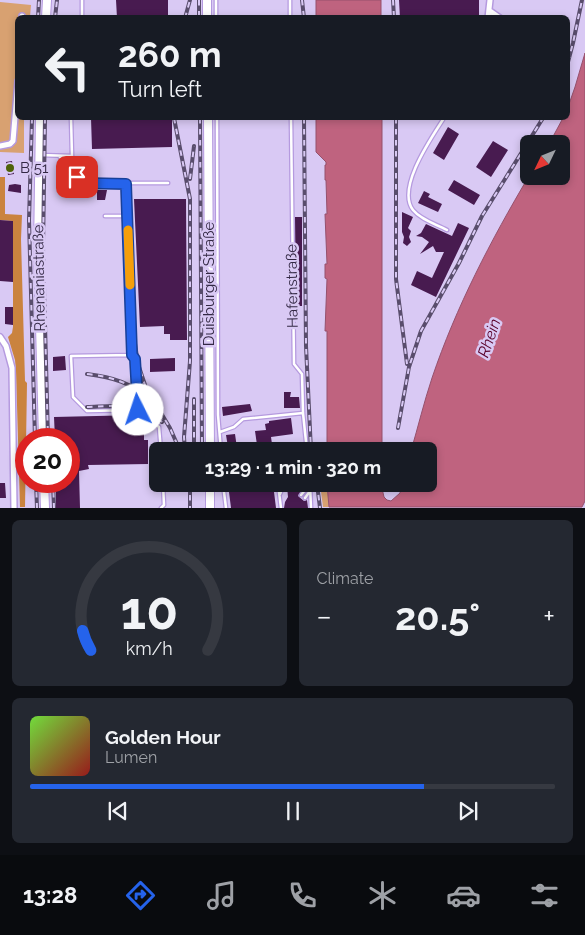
<!DOCTYPE html>
<html lang="en">
<head>
<meta charset="utf-8">
<style>
	body { margin:0; font-family:Raleway,sans-serif; background:#242831; color:#f1f3f6; height:100vh; display:flex; flex-direction:column; font-size:19px; white-space:nowrap }
	* { box-sizing:border-box; margin:0 }
	p { font-size:16px; color:#9ea1a6 }
	.icon { flex:none; width:28px; height:28px; fill:none; stroke:currentColor; stroke-width:2; stroke-linecap:round; stroke-linejoin:round }
	.map { position:relative; height:508px; overflow:hidden }
	.side { display:flex; flex-direction:column; gap:12px; padding:12px; background:#0d0f14; flex:1 }
	.side>* { flex:none }
	.hud { position:absolute; left:15px; top:15px; width:555px; height:105px; border-radius:8px; box-shadow:0 2px 8px #0003; background:#171b24; color:#f1f3f6; overflow:hidden }
	.needle { width:32px; rotate:227deg }
	.tools { position:absolute; left:520px; top:135px; display:grid; gap:10px }
	.tools a { display:grid; place-items:center; width:50px; height:50px; border-radius:8px; background:#171b24; box-shadow:0 2px 8px #0003; font-size:25px }
	.speed { position:absolute; left:15px; top:428px; display:flex; gap:10px; font-size:25px; font-weight:700; text-align:center }
	.speed>* { display:grid; place-content:center; width:65px; height:65px; border-radius:50%; background:#171b24; box-shadow:0 2px 8px #0003; line-height:1 }
	.speed .limit { border:8px solid #d22; background:#fff; color:#111 }
	.pin { position:absolute; display:grid; place-items:center; width:42px; height:42px; color:#fff; margin:-21px; border-radius:10px; box-shadow:0 2px 8px #0006 }
	.me { position:absolute; width:55px; margin:-28px; rotate:356deg; stroke-linejoin:round; filter:drop-shadow(0 0 4px #0008) }
	.turn { display:flex; align-items:center; gap:18px; height:105px; padding:0 20px; font-size:22px }
	.turn .icon { width:65px; height:65px; stroke-width:2.5 }
	.turn b { display:block; font-size:35px; line-height:42px }
	.big { font-size:38px; font-weight:700; line-height:1.1 }
	.side .card { flex:1; display:flex; flex-direction:column; justify-content:center; gap:8px; min-width:0; padding:0 18px; border-radius:8px; background:#242831 }
	.side .dial { align-items:center; gap:0 }
	.dial svg { height:130px; overflow:visible; fill:none; stroke:#363941; stroke-width:7; stroke-linecap:round; text-anchor:middle }
	.dial text { fill:#f1f3f6; stroke:none }
	.song { display:flex; align-items:center; gap:15px }
	.cover { width:60px; height:60px; border-radius:8px; background:linear-gradient(135deg,hsl(100 70% 55%),hsl(0 70% 35%)) }
	.played { height:5px; border-radius:2px; background:linear-gradient(90deg,#2563eb 75%,#363941 75%) }
	.keys { display:flex; justify-content:space-around; direction:ltr }
	.heat { display:flex; justify-content:space-between; align-items:center; font-size:28px; direction:ltr }
	.side .tiles { flex:1; display:grid; gap:12px; grid-template-columns:1fr 1fr }
	.card:last-child { grid-column:span 2 }
	.trip { position:absolute; left:149px; top:442px; width:288px; height:50px; border-radius:8px; background:#171b24; box-shadow:0 2px 8px #0003; font-weight:700; line-height:50px; text-align:center }
	.menu { display:flex; height:80px; justify-content:space-around; align-items:center; background:#090b0e; color:#9ea1a6 }
	.menu .icon { width:35px; height:35px }
	.menu .current { color:#2563eb }
	.menu b { font-size:22px; color:#f1f3f6 }
	.map>svg:first-child { display:block }
	.green { fill:#d8a171 }
	.forest { fill:#ca833f }
	.water { fill:#bf637f; stroke:#95516d }
	.building { fill:#481b50 }
	.lines { fill:none; stroke-linecap:round; stroke-linejoin:round }
	.lane-casing { stroke:#b59adf; stroke-width:5 }
	.street-casing { stroke:#b59adf; stroke-width:8 }
	.secondary-casing { stroke:#b59adf; stroke-width:10 }
	.lane { stroke:#fff; stroke-width:2.5 }
	.street { stroke:#fff; stroke-width:5 }
	.secondary { stroke:#fff; stroke-width:8 }
	.rail-casing { stroke:#594d6c; stroke-width:4 }
	.rail { stroke:#d9c9f4; stroke-width:2; stroke-dasharray:5.5; stroke-linecap:butt }
	.route-casing { stroke:#184099; stroke-width:12 }
	.route { stroke:#2563eb; stroke-width:9 }
	.slow { stroke:#f59e0b; stroke-width:9 }
	.poi-dot { fill:#4e6108; stroke:#d9c9f4; stroke-width:2 }
	.labels { text-anchor:middle; dominant-baseline:central; stroke-width:5; stroke-linejoin:round; paint-order:stroke }
	.poi-label { font-size:15px; fill:#332844; stroke:#d9c9f4; text-anchor:start }
	.street-label { font-size:15px; fill:#332844; stroke:#d9c9f4 }
	.water-label { font-size:16px; font-style:italic; fill:#590029; stroke:#d9c9f4 }
</style>
</head>
<body>
<div class="map">
<svg width="585" height="508" viewBox="0 0 585 508">
	<rect width="100%" height="100%" fill="#d9c9f4"/>
	<!-- green -->
	<path class="green" d="M0,2L31,5L30,17L18,18V118H24V153L0,152Z
		M320,484H327L329,507H323Z"/>
	<!-- forest -->
	<path class="forest" d="M0,177H5V214L22,215L21,239L25,381L27,383L25,507H20L16,371L15,360L8,337L12,333L13,327V221L0,220Z"/>
	<!-- water -->
	<path class="water" d="M316,0H381V17H316Z
		M585,53V501L582,507H329L327,484H381L384,497L387,500L391,501L400,493L402,484H428V451H411C418,427 424,402 432,378C456,307 491,240 529,176H561V144H549L563,118H568V107L575,87Z
		M316,118H382V451H327V331H325L327,279L325,278V264H327L325,214H327L326,180H325V165H326V162L316,152Z"/>
	<!-- building -->
	<path class="building" d="M116,0H168V18H117Z
		M399,0H479V18H400Z
		M91,118H172V147L92,149Z
		M448,127L459,134L444,160L433,153Z
		M493,141L508,150L491,177L476,167Z
		M12,161L14,174L8,175L6,162Z
		M454,180L480,195L474,205L448,190Z
		M15,184L21,185V193L8,191L9,185Z
		M97,190H107L105,200H97Z
		M424,191L430,194L428,197L442,204L438,212L418,203Z
		M134,199H186L187,340H170V334H164V326L140,327Z
		M402,212L413,217L408,228L411,231L409,237L411,242L407,246L403,243L404,237L402,232Z
		M295,217H302V306H296Z
		M0,220L13,221V282L0,281Z
		M458,223L469,228L436,297L411,285L417,271L432,278L444,252H436L433,246L420,254L429,242L422,237L416,236L421,233L426,224L452,236Z
		M5,307H13V325L5,324Z
		M65,356L66,370L53,371V357Z
		M175,358V371L150,372V359Z
		M284,392H291L290,397H299L300,408H284Z
		M250,404L252,411L223,416L222,407Z
		M139,415L140,427H144V440H148V464L88,465L89,469L79,471L80,508H56V481H69V439H55L54,417Z
		M291,418L293,434L271,437L273,451H224V448L228,447L226,435L235,434L237,448L257,445L255,431L266,430L265,424L269,423V421Z
		M0,483H5L6,498H0Z
		M228,484H251V487L260,485V484H273L276,508H231Z
		M301,484L302,489L298,496L304,501L307,500L308,508H284L285,502L288,497L287,486Z"/>
	<g class="lines">
		<!-- lane casing -->
		<g class="lane-casing">
			<path id="lane" d="M216,0V18
				M290,0V18
				M82,18V0
				M217,118L218,415L221,451
				M291,118L294,364L302,374L303,413L307,451
				M444,118C432,137 396,188 413,210C421,220 436,224 447,230
				M40,155L72,156L71,118
				M59,156L83,183H168
				M105,216H128L127,183
				M128,216L132,355L71,356L73,397L87,411L138,410L159,427L161,451
				M132,355L135,359L138,410
				M220,432L234,427L243,419L303,413
				M223,484L226,508
				M278,484L281,508
				M310,484L311,508
				M280,494L284,484
				M301,495L310,484
				M305,498L310,491
				M161,508L164,505L163,484"/>
		</g>
		<!-- street casing -->
		<g class="street-casing">
			<path id="street" d="M490,11L500,18
				M22,18V16
				M488,18L490,0
				M0,146L10,144L13,141L18,81
				M0,337L6,346L12,368L14,508"/>
		</g>
		<!-- secondary casing -->
		<g class="secondary-casing">
			<path id="secondary" d="M207,0V18
				M46,18L47,0
				M40,118L38,249L43,439
				M208,118L210,451
				M44,481L45,508
				M210,484V508"/>
		</g>
		<!-- lane -->
		<use href="#lane" class="lane"/>
		<!-- street -->
		<use href="#street" class="street"/>
		<!-- secondary -->
		<use href="#secondary" class="secondary"/>
		<!-- rail casing -->
		<g class="rail-casing">
			<path id="rail" d="M199,0V18
				M302,0L304,18
				M393,0L394,18
				M38,18L39,0
				M55,18L57,0
				M185,18L190,0
				M568,62L573,43L582,0
				M32,118L29,220L35,439
				M45,118L43,248L48,439
				M174,118L190,199V361L184,437L185,451
				M200,118L202,451
				M304,118L306,346L311,451
				M396,118V279L407,364
				M190,179L194,146
				M130,229L133,330L138,364L146,388L170,428L177,444
				M87,374C112,377 133,383 151,401
				M123,391L149,407
				M194,399V451
				M87,407C114,406 141,401 162,422
				M398,428L409,367L421,331L459,263L482,216L543,118
				M36,481L37,508
				M53,481L54,508
				M190,484V508
				M317,484L320,508"/>
		</g>
		<!-- rail -->
		<use href="#rail" class="rail"/>
	</g>
	<g class="lines">
		<!-- route casing -->
		<g class="route-casing">
			<path id="route" d="M77,177L82,183L126,184L132,355L135,359L138,410"/>
		</g>
		<!-- route -->
		<use href="#route" class="route"/>
		<!-- slow -->
		<path class="slow" d="M128,230L130,285"/>
	</g>
	<!-- markers -->
	<circle class="poi-dot" cx="10" cy="168" r="5"/>
	<g class="labels">
		<!-- poi labels -->
		<g class="poi-label">
			<text x="20" y="168">B 51</text>
		</g>
		<!-- street labels -->
		<g class="street-label">
			<text transform="translate(39 278) rotate(-91)">Rhenaniastraße</text>
			<text transform="translate(209 284) rotate(-90)">Duisburger Straße</text>
			<text transform="translate(292 286) rotate(-91)">Hafenstraße</text>
		</g>
		<!-- water labels -->
		<g class="water-label">
			<text transform="translate(489 338) rotate(-71)">Rhein</text>
		</g>
	</g>
</svg>
<div class="tools">
<a><svg class="needle" viewBox="-14 -14 28 28"><path d="M0-13l5 13h-10z" fill="#e53935"/><path d="M0 13l5-13h-10z" fill="#9ea1a6"/></svg></a>
</div>
<div class="speed"><div class="limit">20</div></div>
<div class="pin" style="left:77px;top:177px;background:#d93025"><svg class="icon" aria-label="arrive" viewBox="0 0 24 24"><path d="M6 21V4h12l-3 4 3 4H6"/></svg></div>
<svg class="me" style="left:138px;top:410px" viewBox="-20 -20 40 40"><circle r="19" fill="#fff"/><path d="M0-13L10 11 0 6-10 11z" fill="#2563eb"/></svg>
<div class="trip">13:29 · 1 min · 320 m</div>
<div class="hud">
<div class="turn"><svg class="icon" aria-label="left" viewBox="0 0 24 24"><path d="M17 20v-9H6M10 6l-5 5 5 5"/></svg><div><b>260 m</b>Turn left</div></div>
</div>
</div>
<section class="side">
<div class="tiles">
<div class="card dial"><svg viewBox="0 0 100 80">
<path d="M14 69A42 42 0 1 1 86 69"/>
<path d="M14 69A42 42 0 0 1 9 57" stroke="#2563eb"/>
<text x="50" y="56" font-size="32" font-weight="700">10</text>
<text x="50" y="72" font-size="11">km/h</text>
</svg></div>
<div class="card"><p>Climate</p>
<div class="heat"><a>−</a><b class="big">20.5°</b><a>+</a></div>
</div>
<div class="card">
<div class="song"><i class="cover"></i><div><b>Golden Hour</b><p>Lumen</p></div></div>
<div class="played"></div>
<div class="keys"><svg class="icon" aria-label="previous" viewBox="0 0 24 24"><path d="M18 5L8 12l10 7zM5 5v14"/></svg><svg class="icon" aria-label="pause" viewBox="0 0 24 24"><path d="M8 5v14M16 5v14"/></svg><svg class="icon" aria-label="next" viewBox="0 0 24 24"><path d="M6 5l10 7-10 7zM19 5v14"/></svg></div>
</div>
</div>
</section>
<nav class="menu">
<b>13:28</b>
<svg class="icon current" aria-label="directions" viewBox="0 0 24 24"><path d="M12 3l9 9-9 9-9-9zM9 14v-3h6M13 9l2 2-2 2"/></svg>
<svg class="icon" aria-label="music" viewBox="0 0 24 24"><path d="M9 18V5l10-2v13"/><circle cx="6" cy="18" r="3"/><circle cx="16" cy="16" r="3"/></svg>
<svg class="icon" aria-label="phone" viewBox="0 0 24 24"><path d="M5 4h4l2 5-3 2q2 4 5 5l2-3 5 2v4C11 20 4 13 5 4z"/></svg>
<svg class="icon" aria-label="climate" viewBox="0 0 24 24"><path d="M12 3v18M4 7l16 10M4 17L20 7"/></svg>
<svg class="icon" aria-label="car" viewBox="0 0 24 24"><path d="M5 17H2v-5l4-1 3-4h7l3 4 3 1v5h-3M9 17h6M6 11h13"/><circle cx="7" cy="17" r="2"/><circle cx="17" cy="17" r="2"/></svg>
<svg class="icon" aria-label="filters" viewBox="0 0 24 24"><path d="M4 7h16M4 17h16"/><circle cx="9" cy="7" r="2"/><circle cx="15" cy="17" r="2"/></svg>
</nav>
</body>
</html>
